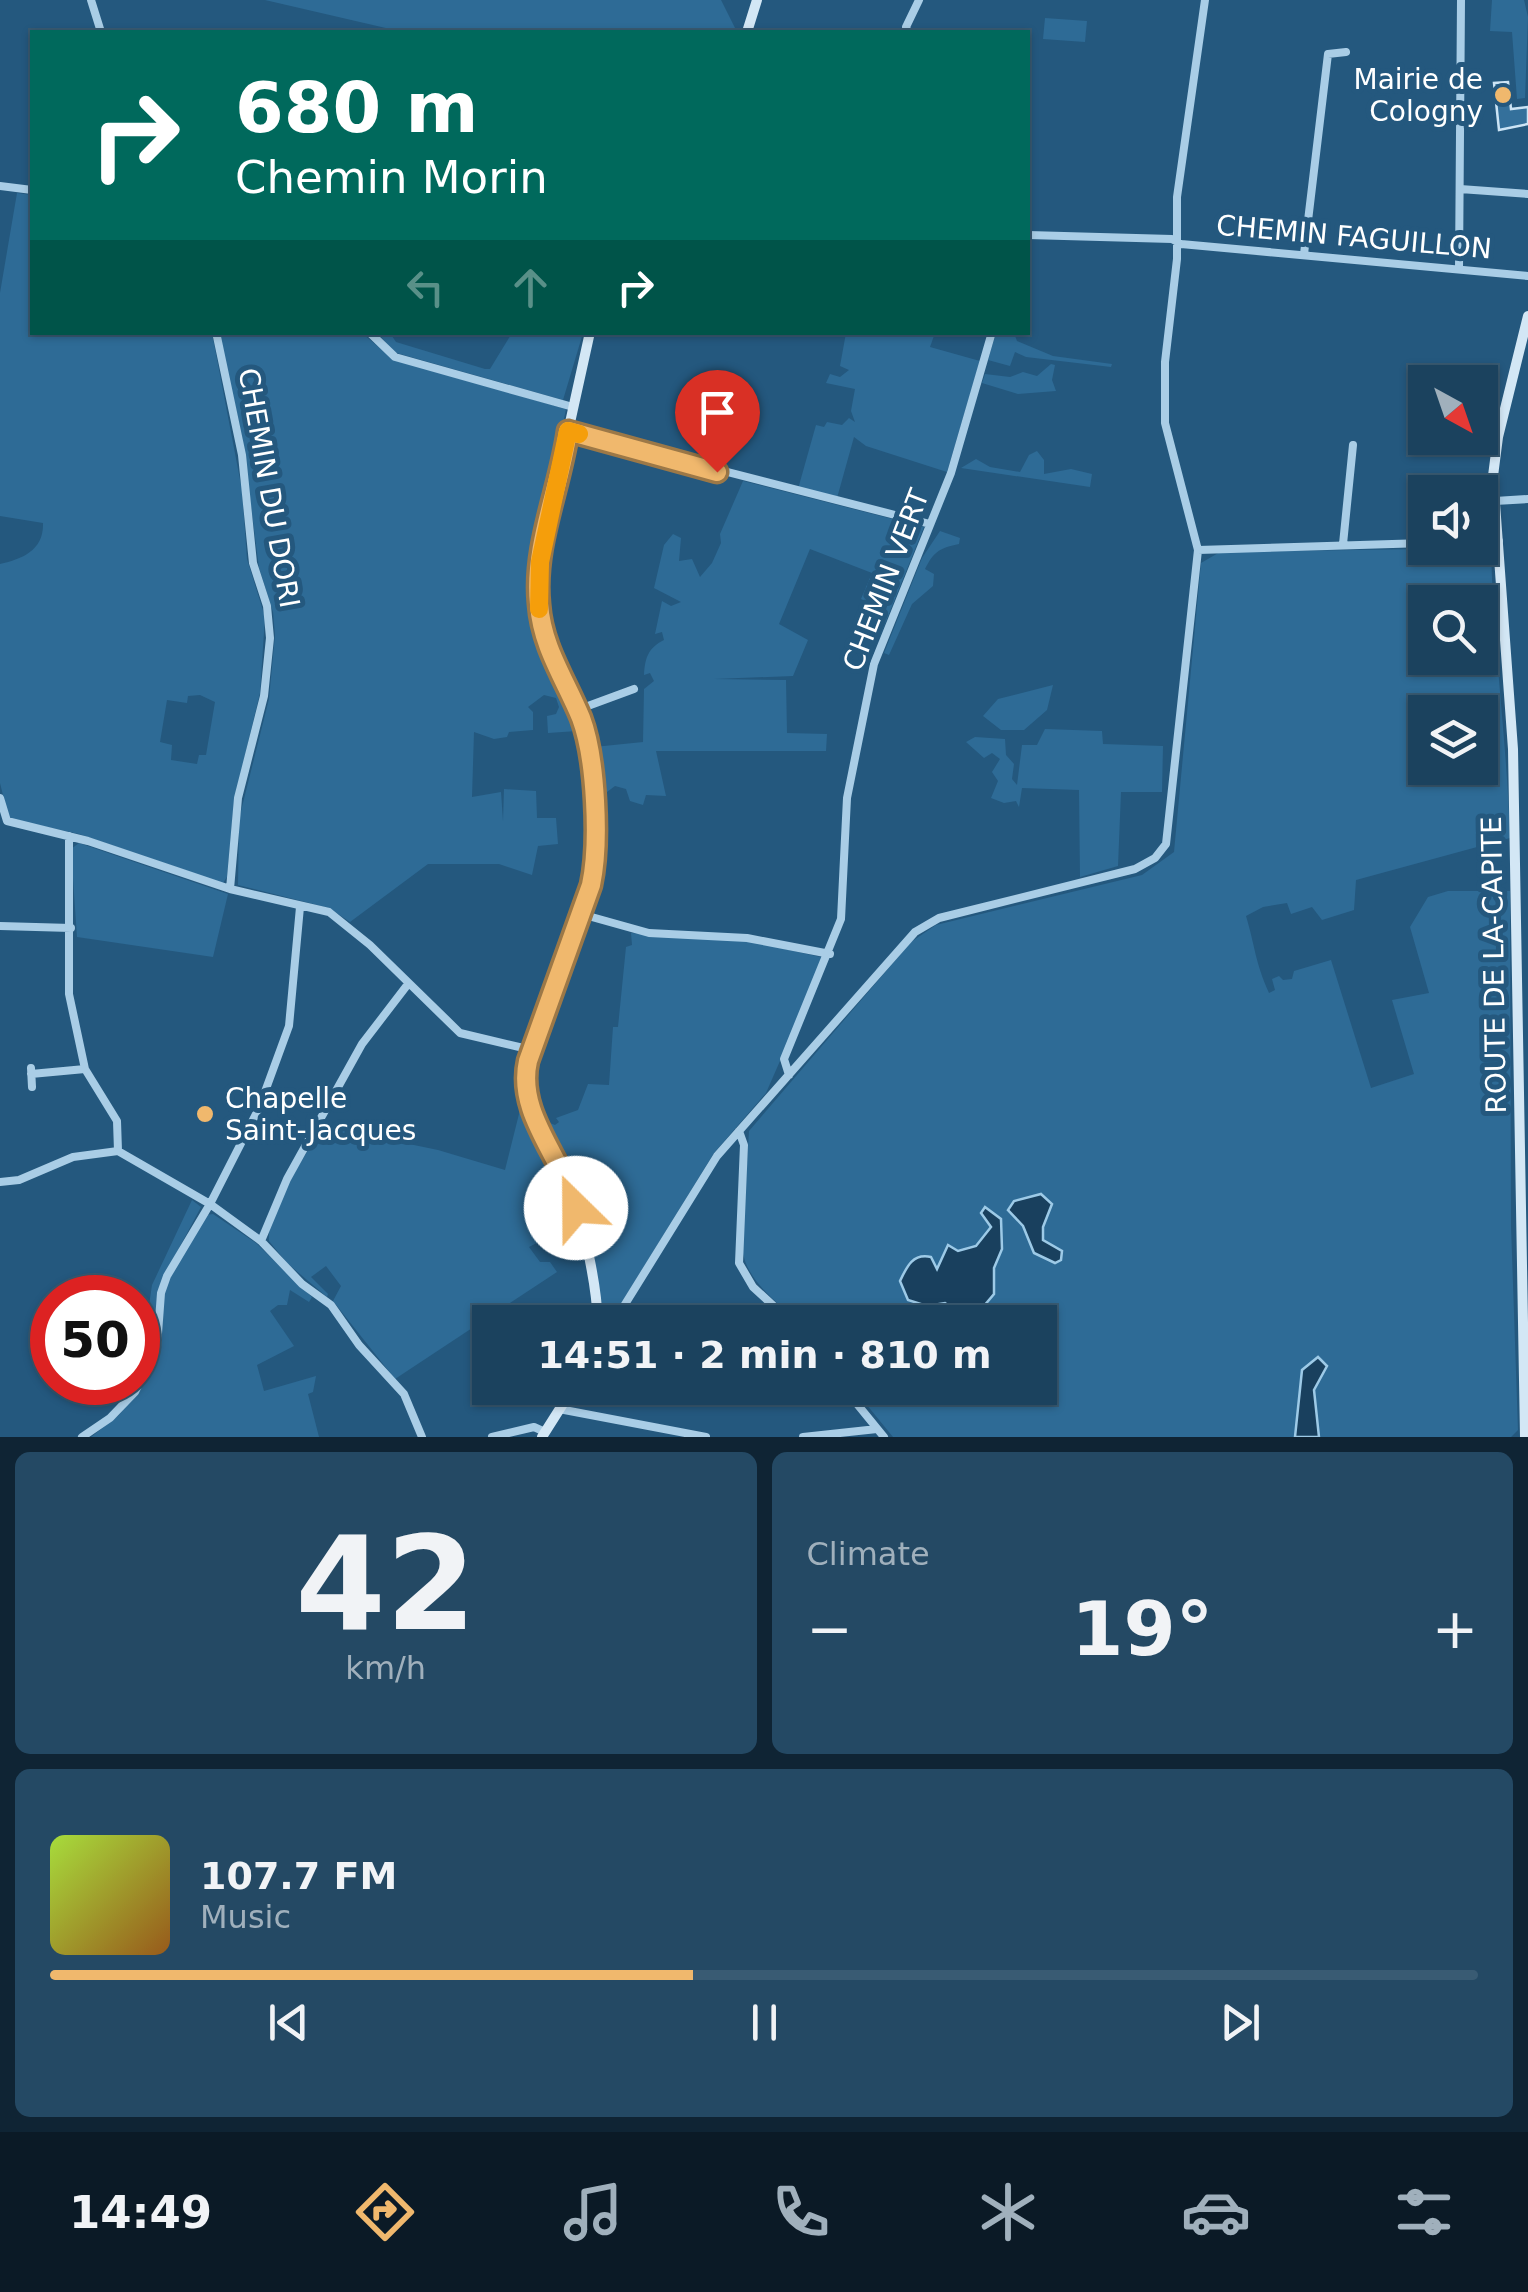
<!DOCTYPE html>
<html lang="en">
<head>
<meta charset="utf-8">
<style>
	body { margin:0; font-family:"DejaVu Sans",sans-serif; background:#244964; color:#f1f3f6; height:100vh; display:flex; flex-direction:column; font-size:38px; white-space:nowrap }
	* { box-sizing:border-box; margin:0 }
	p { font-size:32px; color:#a0b0bc }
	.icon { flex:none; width:55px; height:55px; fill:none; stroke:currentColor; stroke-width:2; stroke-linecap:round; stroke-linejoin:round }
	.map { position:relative; height:1437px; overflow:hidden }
	.details { display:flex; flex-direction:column; gap:15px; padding:15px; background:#0f2434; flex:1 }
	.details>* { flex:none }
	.guide { position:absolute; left:30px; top:30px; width:1000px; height:305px; border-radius:0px; box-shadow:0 2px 8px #0004,0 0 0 2px #395b73; background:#00695c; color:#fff; overflow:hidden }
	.needle { width:65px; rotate:140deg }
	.fabs { position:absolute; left:1408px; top:365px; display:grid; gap:20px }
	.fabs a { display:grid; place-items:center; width:90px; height:90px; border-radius:0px; background:#1b425e; box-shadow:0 2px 8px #0004,0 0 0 2px #395b73; font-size:50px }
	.speed { position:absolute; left:30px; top:1275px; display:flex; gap:20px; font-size:50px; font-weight:700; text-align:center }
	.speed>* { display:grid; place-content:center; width:130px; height:130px; border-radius:50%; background:#1b425e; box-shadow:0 2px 8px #0004,0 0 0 2px #395b73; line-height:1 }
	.speed .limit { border:15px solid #d22; background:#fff; color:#111 }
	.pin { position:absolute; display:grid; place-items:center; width:85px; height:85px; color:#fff; margin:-102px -42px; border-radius:50% 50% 50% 0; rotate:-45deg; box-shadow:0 0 10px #0007 }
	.pin .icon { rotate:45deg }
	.me { position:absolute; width:110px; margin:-55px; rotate:337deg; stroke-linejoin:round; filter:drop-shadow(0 0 8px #0008) }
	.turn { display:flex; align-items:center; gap:35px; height:210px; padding:0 40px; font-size:45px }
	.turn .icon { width:130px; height:130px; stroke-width:2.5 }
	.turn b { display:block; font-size:70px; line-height:85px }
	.lanes { display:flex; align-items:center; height:95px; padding:0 40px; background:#0003; justify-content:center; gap:50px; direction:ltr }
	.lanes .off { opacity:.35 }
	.big { font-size:75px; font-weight:800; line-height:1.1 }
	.details .card { flex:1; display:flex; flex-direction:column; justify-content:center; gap:15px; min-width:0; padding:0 35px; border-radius:15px; background:#244964 }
	.details .dial { align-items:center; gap:0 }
	.dial b { font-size:130px; line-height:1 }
	.song { display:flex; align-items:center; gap:30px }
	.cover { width:120px; height:120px; border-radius:15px; background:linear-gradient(135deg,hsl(80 70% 55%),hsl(30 70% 35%)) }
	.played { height:10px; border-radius:5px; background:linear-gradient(90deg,#f0b86d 45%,#395b73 45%) }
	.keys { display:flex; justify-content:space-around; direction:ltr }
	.heat { display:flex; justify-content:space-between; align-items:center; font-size:55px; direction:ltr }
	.details .tiles { flex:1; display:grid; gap:15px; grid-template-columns:1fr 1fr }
	.card:last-child { grid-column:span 2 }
	.trip { position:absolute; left:472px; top:1305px; width:585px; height:100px; border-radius:0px; background:#1b425e; box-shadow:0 2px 8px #0004,0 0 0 2px #395b73; font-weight:800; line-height:100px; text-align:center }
	.tabs { display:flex; height:160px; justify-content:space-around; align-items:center; background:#0b1a26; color:#a0b0bc }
	.tabs .icon { width:70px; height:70px }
	.tabs .selected { color:#f0b86d }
	.tabs b { font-size:45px; color:#f1f3f6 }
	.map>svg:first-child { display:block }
	.green { fill:#2e6b96; fill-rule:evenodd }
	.water { fill:#19405e; stroke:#9dcae7; stroke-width:2.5 }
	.building { fill:#34709b; stroke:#cce4f5; stroke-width:2.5 }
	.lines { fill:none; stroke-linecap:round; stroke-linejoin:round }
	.street { stroke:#a9cde6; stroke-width:8 }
	.secondary { stroke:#d3e7f5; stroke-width:10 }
	.route-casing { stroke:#9c7847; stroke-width:25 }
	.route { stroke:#f0b86d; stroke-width:18 }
	.slow { stroke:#f59e0b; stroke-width:18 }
	.poi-dot { fill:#f0b86d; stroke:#24587e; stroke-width:4 }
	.labels { text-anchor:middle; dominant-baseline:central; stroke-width:10; stroke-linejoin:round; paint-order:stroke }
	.poi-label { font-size:28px; fill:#fff; stroke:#24587e; text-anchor:end }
	.street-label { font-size:28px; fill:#fff; stroke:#24587e }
</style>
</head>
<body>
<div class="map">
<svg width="1528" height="1437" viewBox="0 0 1528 1437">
	<rect width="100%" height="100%" fill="#24587e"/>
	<!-- green -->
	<path class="green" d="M265,0H721L737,32H403Z
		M1492,0H1524L1528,17L1525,98L1517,99L1512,32L1490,31Z
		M1045,18L1087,21L1085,42L1043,39Z
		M17,193L32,195V332L212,333L242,490L247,559L265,617L260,693L234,801L227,877L223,883L79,834L9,819L0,783V564C23,559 44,550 43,523L0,516V293ZM200,695L215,702L206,755H199L197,764L171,760L172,745L160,742L167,700L187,703L188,696Z
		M219,333H362L394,360L566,409C558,450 520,585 531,617C543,653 564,693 577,731L548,733L547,716L556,714L559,707L556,698L544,695L528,707L533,712V730L509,732L507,737L494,739L474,732L472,797L501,792L503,821L504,789L536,791L537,818H556L558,844L538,846L532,875L499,864H428L350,922L329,908L238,885L239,819L269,699L275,635L273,612L259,568L242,436Z
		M378,333H390L396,342L485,369H490L512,333H583L563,400L393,352Z
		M846,333H935L930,347L980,361L947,472L866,446L854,437L837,498L798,489L816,425L824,427L827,422L842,425L849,418L855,422L851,411L855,389L826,383L830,374L840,377L849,370L840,366Z
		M1014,333L1017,341L1053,356L1112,364L1111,367L1026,357L1015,352L1010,366L988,360L996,333Z
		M1051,364L1055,365L1052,380L1056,391L1018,394L982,383L985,374L1010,377L1023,372L1037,376Z
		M1037,451L1044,460V474L1071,469L1092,474L1090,487L961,468L976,459L990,467L1020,472L1029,455Z
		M743,481L924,527L880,636L876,635L884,610L861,599L872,573L810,549L779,624L808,640L793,676L714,679L786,680L787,733L827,734L826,751H656L666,796L646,795L643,805L630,801L626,789L615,786L607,792L605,802L598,803L594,747L643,742L644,689L654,681L650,673L644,675C645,658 648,648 664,640L662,632L655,634L662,601L671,606L681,602L654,588L664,545L673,534L681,538L679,561L692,559L700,577L712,563L721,543L720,534Z
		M940,531L960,538L959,544C940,548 934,551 925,569L934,574L933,586L912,604L889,655L884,653L922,558Z
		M1491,548C1493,645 1507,741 1510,838L1356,880L1354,910L1322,920L1312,907L1291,914L1287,903L1263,907L1246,916C1255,946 1255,962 1269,993L1275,990L1272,979L1279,976L1283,980L1292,979L1294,971L1331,960L1371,1088L1414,1074L1392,1000L1429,993L1410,927L1428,897L1448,891H1510L1511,1226L1518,1430L1511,1437H893L853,1388H1040V1322H798C776,1301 744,1279 742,1246L749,1131L911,942L936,925L1142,875L1174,852L1201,563L1220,552ZM1425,602H1480V658H1425ZM1425,712H1480V768H1425Z
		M1053,685L1047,710L1024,730H1001L983,716L998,699Z
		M1045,729L1102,731L1103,744L1163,746L1162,792H1121L1118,866L1080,877L1079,790L1022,788L1019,807L1016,801L1004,803L991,798L998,781L992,772L1000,759L992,753L984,758L966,742L975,737L1005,739L1006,755L1014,764L1012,779L1017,785L1022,745H1037Z
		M79,843L228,894L213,957L77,937L71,849Z
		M631,933L744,940L825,958L766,1093L714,1153L614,1315L609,1317L604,1314L580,1200L545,1121L555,1125L559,1122L556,1118L578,1110L588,1084L609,1085L613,1027H618L626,947L632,945Z
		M521,1106L534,1133L530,1137L534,1143L539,1142L570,1206L548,1220L554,1234L529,1247L540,1262H550L557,1272L395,1379L333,1301L341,1286L326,1266L311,1277L328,1294L327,1297L287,1263L269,1241C266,1209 307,1156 322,1126L438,1150L505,1170Z
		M192,1200L201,1207L170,1265L153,1346L138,1379L152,1285Z
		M213,1214L256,1243L312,1297L309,1302L290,1290L287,1305H278L270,1311L294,1346L257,1365L264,1391L316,1376L313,1392L308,1394L319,1437H91L119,1415L136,1394L161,1345L164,1287L206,1215Z"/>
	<!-- water -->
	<path class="water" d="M1041,1194L1052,1204L1043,1227V1240L1062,1251L1061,1260L1055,1263L1034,1253L1023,1226L1008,1210L1014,1201Z
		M985,1207L1001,1219L1002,1249L994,1268V1294L978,1313L966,1318L945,1303L927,1306L908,1300L900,1281C907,1266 913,1253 931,1257L937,1269L948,1245L958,1251L976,1246L991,1227L981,1213Z
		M1318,1357L1327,1366L1314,1390L1319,1437H1295L1302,1370Z"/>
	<!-- building -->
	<path class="building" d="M1508,82L1511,109L1528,107V124L1499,130L1494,83Z"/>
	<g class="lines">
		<!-- street -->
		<path class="street" d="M91,0L101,32
			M908,32L906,27L919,0
			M0,186L32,190
			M1460,189L1528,194
			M1028,235L1172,239L1181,244L1528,276
			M1304,254L1328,54L1346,52
			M1459,269L1461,0
			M216,332L242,455L253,563L267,606L270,638L264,696L238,798L230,889
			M369,332L395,357L573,407
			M568,431L930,524
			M1495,501L1528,499
			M1480,542L1499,541
			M1343,544L1353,445
			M1198,550L1425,543
			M577,710L634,689
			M0,798L7,821L88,841L230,889L329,912L370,945L460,1033L532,1050
			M69,836V994L85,1069L117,1121L118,1151
			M581,914L649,933L747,938L830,954
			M0,926L71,928
			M31,1068L32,1087
			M31,1074L85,1069
			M789,1075L784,1059L841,919L847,798L874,664L951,473L992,332
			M739,1131L744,1145L739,1263L753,1287L791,1322
			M0,1182L19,1180L73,1157L118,1151L210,1204L261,1241L302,1284L331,1305L359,1345L404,1394L422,1437
			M261,1241L287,1179L362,1044L408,984
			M614,1322L717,1156L915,932L939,918L1135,869L1155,858L1166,844L1198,550L1165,423V362L1177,259V197L1205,0
			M844,1388L884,1437
			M559,1409L706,1437
			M82,1437L110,1418L135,1392L157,1347L161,1293L167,1276L210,1204L259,1108L289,1026L300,907
			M492,1437L534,1427L545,1432
			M803,1437L877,1429"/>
		<!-- secondary -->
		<path class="secondary" d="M747,32L757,0
			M590,332L543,545L538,593L546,643L589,745L594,871L528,1061C517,1109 555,1149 571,1192C585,1231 596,1281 598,1322
			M542,1437L573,1388
			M1525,1437L1513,749L1493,476L1498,437L1528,316"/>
	</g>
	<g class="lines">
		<!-- route casing -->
		<g class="route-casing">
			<path id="route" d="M576,1208C563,1158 516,1114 528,1061L591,885C600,843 596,758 581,718C565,679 542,647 539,604C533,546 560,488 568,431L717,472"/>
		</g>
		<!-- route -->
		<use href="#route" class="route"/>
		<!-- slow -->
		<path class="slow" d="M539,609L540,562L568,431L579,434"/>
	</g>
	<!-- markers -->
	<g class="poi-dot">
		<circle cx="1503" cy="95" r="10"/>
		<circle cx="205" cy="1114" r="10"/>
	</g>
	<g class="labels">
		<!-- poi labels -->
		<g class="poi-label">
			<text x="1483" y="79">Mairie de<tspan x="1483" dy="32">Cologny</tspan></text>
			<text x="225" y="1098" text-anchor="start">Chapelle<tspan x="225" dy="32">Saint-Jacques</tspan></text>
		</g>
		<!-- street labels -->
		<g class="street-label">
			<text transform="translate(1354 237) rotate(5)">CHEMIN FAGUILLON</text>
			<text transform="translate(269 488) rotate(80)">CHEMIN DU DORI</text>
			<text transform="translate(886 580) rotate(-69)">CHEMIN VERT</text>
			<text transform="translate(1494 965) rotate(-91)">ROUTE DE LA-CAPITE</text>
		</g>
	</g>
</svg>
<div class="fabs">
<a><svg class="needle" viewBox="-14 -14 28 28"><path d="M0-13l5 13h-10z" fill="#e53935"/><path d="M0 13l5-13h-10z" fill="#a0b0bc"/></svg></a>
<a><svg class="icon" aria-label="sound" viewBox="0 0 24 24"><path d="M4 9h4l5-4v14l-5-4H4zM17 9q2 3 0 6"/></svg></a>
<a><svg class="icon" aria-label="search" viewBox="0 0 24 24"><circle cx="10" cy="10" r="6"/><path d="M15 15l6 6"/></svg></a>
<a><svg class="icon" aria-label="layers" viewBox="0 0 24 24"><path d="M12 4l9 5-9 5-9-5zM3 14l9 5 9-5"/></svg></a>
</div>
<div class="speed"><div class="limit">50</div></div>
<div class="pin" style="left:717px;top:472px;background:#d93025"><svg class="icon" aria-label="arrive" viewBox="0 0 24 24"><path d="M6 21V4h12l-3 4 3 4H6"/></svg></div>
<svg class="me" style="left:576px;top:1208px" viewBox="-20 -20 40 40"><circle r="19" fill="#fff"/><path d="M0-13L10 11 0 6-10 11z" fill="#f0b86d"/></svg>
<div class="trip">14:51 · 2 min · 810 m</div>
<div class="guide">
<div class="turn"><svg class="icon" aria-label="right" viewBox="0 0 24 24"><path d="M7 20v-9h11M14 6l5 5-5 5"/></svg><div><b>680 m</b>Chemin Morin</div></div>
<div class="lanes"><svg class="icon off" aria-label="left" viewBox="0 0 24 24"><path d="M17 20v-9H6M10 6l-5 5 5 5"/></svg><svg class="icon off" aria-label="ahead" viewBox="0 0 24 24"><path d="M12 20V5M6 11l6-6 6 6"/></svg><svg class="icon" aria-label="right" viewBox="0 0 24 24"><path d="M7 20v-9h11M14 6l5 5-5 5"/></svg></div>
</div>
</div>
<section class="details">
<div class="tiles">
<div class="card dial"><b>42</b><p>km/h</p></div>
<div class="card"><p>Climate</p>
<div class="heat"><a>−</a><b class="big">19°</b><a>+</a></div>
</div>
<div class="card">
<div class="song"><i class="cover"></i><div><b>107.7 FM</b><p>Music</p></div></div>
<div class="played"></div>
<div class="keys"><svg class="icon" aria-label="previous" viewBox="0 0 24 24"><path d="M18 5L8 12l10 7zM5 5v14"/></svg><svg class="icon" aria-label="pause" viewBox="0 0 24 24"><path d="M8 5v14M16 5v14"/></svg><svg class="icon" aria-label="next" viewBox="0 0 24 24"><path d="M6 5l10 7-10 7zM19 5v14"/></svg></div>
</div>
</div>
</section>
<nav class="tabs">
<b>14:49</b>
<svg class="icon selected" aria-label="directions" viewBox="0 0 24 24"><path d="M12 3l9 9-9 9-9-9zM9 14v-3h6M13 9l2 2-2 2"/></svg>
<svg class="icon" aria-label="music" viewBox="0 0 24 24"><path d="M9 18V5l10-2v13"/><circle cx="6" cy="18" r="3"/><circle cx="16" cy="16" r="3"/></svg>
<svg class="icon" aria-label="phone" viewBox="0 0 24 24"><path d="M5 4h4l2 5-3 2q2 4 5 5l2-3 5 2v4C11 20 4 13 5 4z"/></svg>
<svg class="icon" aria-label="climate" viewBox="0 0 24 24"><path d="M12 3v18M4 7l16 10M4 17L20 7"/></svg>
<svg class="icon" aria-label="car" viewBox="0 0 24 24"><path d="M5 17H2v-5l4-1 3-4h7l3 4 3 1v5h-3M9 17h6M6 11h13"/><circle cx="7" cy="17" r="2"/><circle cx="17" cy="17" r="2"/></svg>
<svg class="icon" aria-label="filters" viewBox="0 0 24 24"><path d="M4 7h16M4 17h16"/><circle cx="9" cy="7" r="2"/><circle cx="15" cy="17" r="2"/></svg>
</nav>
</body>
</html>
